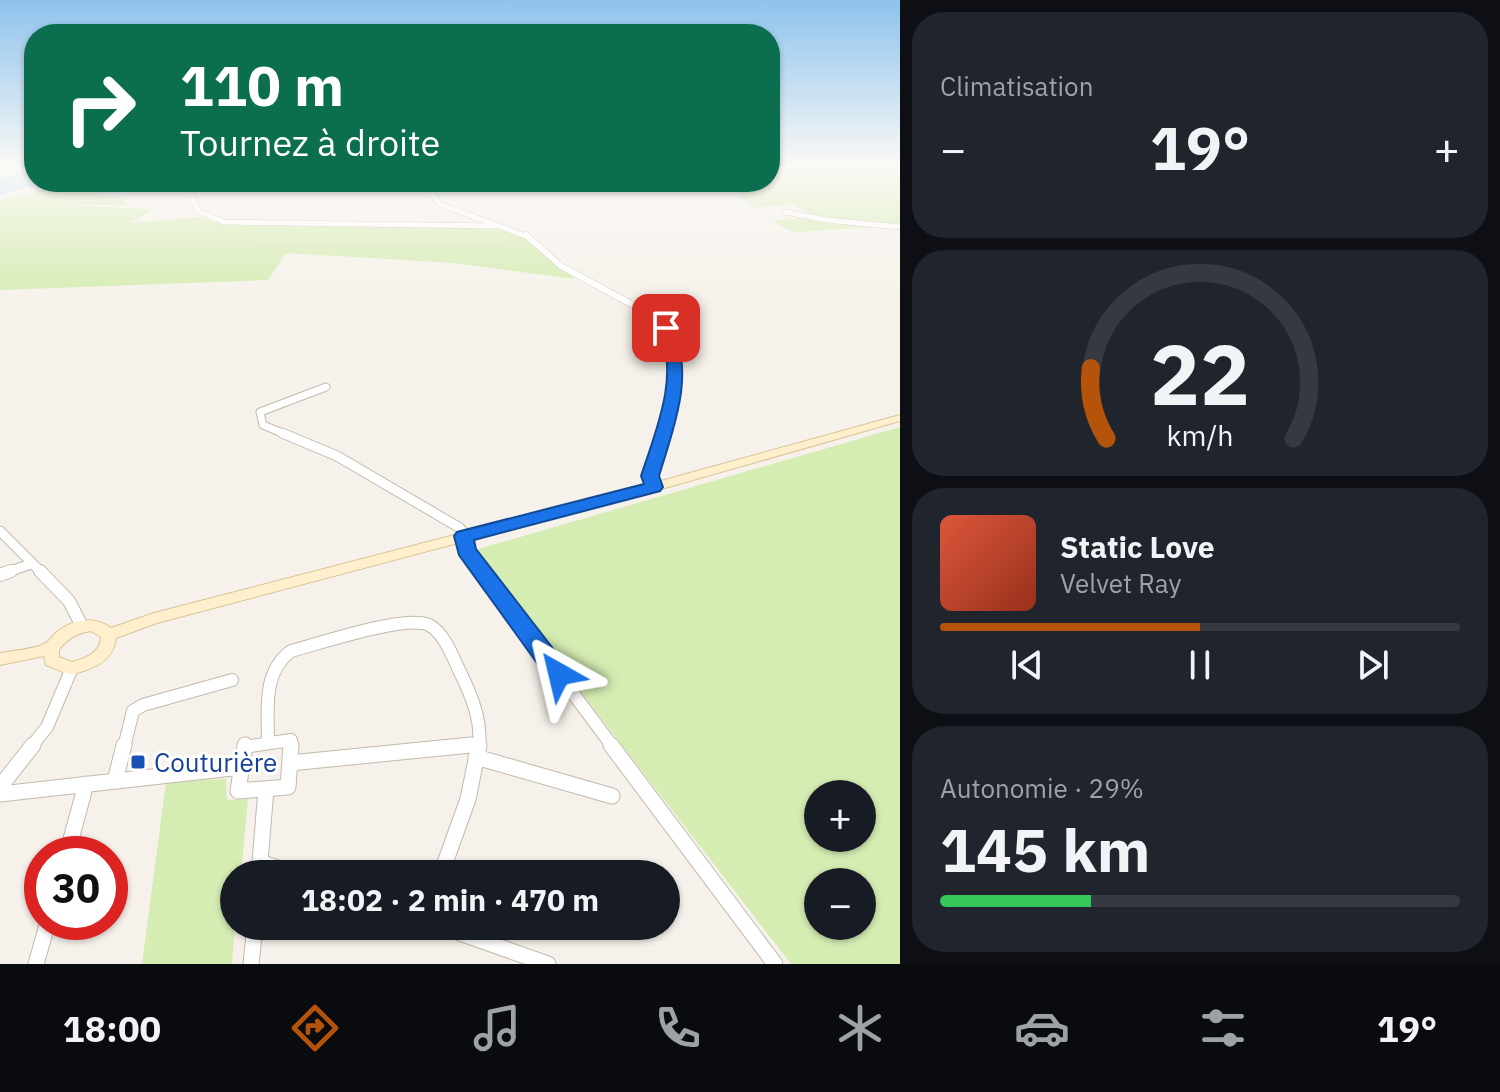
<!DOCTYPE html>
<html lang="fr">
<head>
<meta charset="utf-8">
<style>
	body { margin:0; font-family:"IBM Plex Sans",sans-serif; background:#20242c; color:#f1f3f6; height:100vh; display:flex; flex-direction:column; font-size:30px; white-space:nowrap }
	* { box-sizing:border-box; margin:0 }
	p { font-size:26px; color:#9ea1a6 }
	.icon { flex:none; width:44px; height:44px; fill:none; stroke:currentColor; stroke-width:2; stroke-linecap:round; stroke-linejoin:round }
	.map { position:relative; flex:1; overflow:hidden }
	.drawer { display:flex; flex-direction:column; gap:12px; padding:12px; background:#0d0f14; width:600px }
	.drawer>* { flex:none }
	.hud { position:absolute; left:24px; top:24px; width:756px; height:168px; border-radius:32px; box-shadow:0 2px 6px #0004; background:#0b6e4f; color:#fff; overflow:hidden }
	.buttons { position:absolute; left:804px; top:780px; display:grid; gap:16px }
	.buttons a { display:grid; place-items:center; width:72px; height:72px; border-radius:50%; background:#171b24; box-shadow:0 2px 6px #0004; font-size:40px }
	.speed { position:absolute; left:24px; top:836px; display:flex; gap:16px; font-size:40px; font-weight:700; text-align:center }
	.speed>* { display:grid; place-content:center; width:104px; height:104px; border-radius:50%; background:#171b24; box-shadow:0 2px 6px #0004; line-height:1 }
	.speed .limit { border:12px solid #d22; background:#fff; color:#111 }
	.pin { position:absolute; display:grid; place-items:center; width:68px; height:68px; color:#fff; margin:-34px; border-radius:16px; box-shadow:0 4px 12px #0006 }
	.me { position:absolute; width:88px; margin:-44px; rotate:323deg; stroke-linejoin:round; filter:drop-shadow(0 0 6px #0008) }
	.turn { display:flex; align-items:center; gap:28px; height:168px; padding:0 24px; font-size:36px }
	.turn .icon { width:104px; height:104px; stroke-width:2.5 }
	.turn b { display:block; font-size:56px; line-height:68px }
	.big { font-size:60px; font-weight:800; line-height:1.1 }
	.drawer .widget { flex:1; display:flex; flex-direction:column; justify-content:center; gap:12px; min-width:0; padding:0 28px; border-radius:32px; background:#20242c }
	.drawer .dial { align-items:center; gap:0 }
	.dial svg { height:208px; overflow:visible; fill:none; stroke:#363941; stroke-width:7; stroke-linecap:round; text-anchor:middle }
	.dial text { fill:#f1f3f6; stroke:none }
	.song { display:flex; align-items:center; gap:24px }
	.cover { width:96px; height:96px; border-radius:12px; background:linear-gradient(135deg,hsl(10 70% 55%),hsl(10 70% 35%)) }
	.played { height:8px; border-radius:4px; background:linear-gradient(90deg,#b45309 50%,#363941 50%) }
	.keys { display:flex; justify-content:space-around; direction:ltr }
	.heat { display:flex; justify-content:space-between; align-items:center; font-size:44px; direction:ltr }
	.charge { height:12px; border-radius:6px; background:linear-gradient(90deg,#34c759 29%,#363941 0) }
	.trip { position:absolute; left:220px; top:860px; width:460px; height:80px; border-radius:40px; background:#171b24; box-shadow:0 2px 6px #0004; font-weight:800; line-height:80px; text-align:center }
	.tabs { display:flex; height:128px; justify-content:space-around; align-items:center; background:#090b0e; color:#9ea1a6 }
	.tabs .icon { width:56px; height:56px }
	.tabs .current { color:#b45309 }
	.tabs b { font-size:36px; color:#f1f3f6 }
	main { display:flex; flex:1; min-height:0 }
	.map>svg:first-child { display:block }
	.green { fill:#d5ecb2; fill-rule:evenodd }
	.water { fill:#a5d9f5 }
	.lines { fill:none; stroke-linecap:round; stroke-linejoin:round }
	.street-far5-casing { stroke:#c3b9ac; stroke-width:6 }
	.street-far4-casing { stroke:#c3b9ac; stroke-width:7 }
	.street-far3-casing { stroke:#c3b9ac; stroke-width:9 }
	.street-far2-casing { stroke:#c3b9ac; stroke-width:11 }
	.street-far1-casing { stroke:#c3b9ac; stroke-width:14 }
	.street-casing { stroke:#c3b9ac; stroke-width:17 }
	.secondary-casing { stroke:#d8c498; stroke-width:2 }
	.street-far5 { stroke:#fff; stroke-width:5 }
	.street-far4 { stroke:#fff; stroke-width:6 }
	.street-far3 { stroke:#fff; stroke-width:7 }
	.street-far2 { stroke:#fff; stroke-width:9 }
	.street-far1 { stroke:#fff; stroke-width:12 }
	.street { stroke:#fff; stroke-width:15 }
	.secondary { fill:#ffefcc; fill-rule:evenodd }
	.route { fill:#1a73e8; stroke:#114b97; stroke-width:2 }
	.transit-dot { fill:#1a4fb4; stroke:#fff; stroke-width:3 }
	.labels { text-anchor:middle; dominant-baseline:central; stroke-width:6; stroke-linejoin:round; paint-order:stroke }
	.near-transit-label { font-size:26px; fill:#164399; stroke:#fff; text-anchor:start }
</style>
</head>
<body>
<main>
<div class="map">
<svg width="900" height="964" viewBox="0 0 900 964">
	<rect width="100%" height="100%" fill="#f6f2eb"/>
	<!-- green -->
	<path class="green" d="M770,167H900V229L877,227L793,232L772,221L814,216L792,204L755,208L726,185L715,182H770Z
		M79,182H156L103,195L121,198L128,205H57L153,209L130,223L200,217L218,223L492,227L516,231L575,279L454,263L286,253L268,280L0,290V200Z
		M900,427V964H791L488,572L475,550ZM818,794H862V838H818ZM818,882H862V926H818Z
		M226,779L227,800L248,799L241,874H234L235,926L232,964H142L166,782Z"/>
	<!-- water -->
	<path class="water" d="M28,167H34V182H43L0,195V180Z"/>
	<g class="lines">
		<!-- street-far5 casing -->
		<g class="street-far5-casing">
			<path id="street-far5" d="M422,182L440,204L528,237
				M192,195L198,211L224,222L498,226
				M785,212L826,220L900,227"/>
		</g>
		<!-- street-far4 casing -->
		<g class="street-far4-casing">
			<path id="street-far4" d="M526,235L561,266L646,312L662,325"/>
		</g>
		<!-- street-far3 casing -->
		<g class="street-far3-casing">
			<path id="street-far3" d="M660,323C687,345 672,406 663,435
				M287,435L263,425L260,412L326,387"/>
		</g>
		<!-- street-far2 casing -->
		<g class="street-far2-casing">
			<path id="street-far2" d="M282,433L337,456L460,528L464,533L466,550L483,573
				M654,487L650,476L663,433
				M0,531L42,573
				M5,573L31,564"/>
		</g>
		<!-- street-far1 casing -->
		<g class="street-far1-casing">
			<path id="street-far1" d="M40,571L69,601L82,626
				M482,571L613,747
				M0,575L11,571
				M268,742C268,709 262,673 291,651C318,644 407,614 429,625C444,633 452,655 459,670C471,694 482,720 479,747
				M31,747L47,727L72,668
				M124,747L133,711L143,705L232,680
				M244,747L291,740V747
				M451,747L480,744"/>
		</g>
		<!-- street casing -->
		<g class="street-casing">
			<path id="street" d="M245,745L238,791L288,787L291,745
				M611,745L775,964
				M476,757L612,796
				M290,763L471,745
				M115,781L124,745
				M0,787L33,745
				M0,794L241,767
				M67,854L86,784
				M260,862L295,874
				M259,874L266,789
				M441,874L468,799L479,745
				M440,926L548,964
				M36,964L48,922
				M251,964L255,926"/>
		</g>
		<!-- secondary casing -->
		<g class="secondary-casing">
			<path id="secondary" d="M900,415V421L658,490L157,623L116,638C114,656 102,665 86,670C84,671 74,674 72,674C65,674 54,668 46,665L44,656L0,665V653C12,651 34,649 44,644C49,642 53,635 58,631C74,619 95,616 111,628L154,613L650,484ZM91,631L101,637C100,653 86,658 72,662L59,657V650C67,639 77,633 91,631Z"/>
		</g>
		<!-- street-far5 -->
		<use href="#street-far5" class="street-far5"/>
		<!-- street-far4 -->
		<use href="#street-far4" class="street-far4"/>
		<!-- street-far3 -->
		<use href="#street-far3" class="street-far3"/>
		<!-- street-far2 -->
		<use href="#street-far2" class="street-far2"/>
		<!-- street-far1 -->
		<use href="#street-far1" class="street-far1"/>
		<!-- street -->
		<use href="#street" class="street"/>
		<!-- secondary -->
		<use href="#secondary" class="secondary"/>
	</g>
	<!-- sky -->
	<linearGradient id="sky" x2="0" y2="1"><stop stop-color="#8dc3ed"/><stop offset="0.55" stop-color="#fbf9f6"/><stop offset="1" stop-color="#fbf9f6" stop-opacity="0"/></linearGradient>
	<rect width="900" height="302" fill="url(#sky)"/>
	<!-- route -->
	<path class="route" d="M661,326H670C697,371 673,429 659,476L663,487L660,491L474,540L476,549L568,668L571,674L568,681L559,684L550,681L459,555L454,536L457,532L644,484L641,476C656,430 680,376 659,328Z"/>
	<!-- markers -->
	<rect class="transit-dot" x="130" y="754" width="16" height="16" rx="4"/>
	<g class="labels">
		<!-- near-transit labels -->
		<g class="near-transit-label">
			<text x="154" y="762">Couturière</text>
		</g>
	</g>
</svg>
<div class="buttons">
<a>+</a>
<a>−</a>
</div>
<div class="speed"><div class="limit">30</div></div>
<div class="pin" style="left:666px;top:328px;background:#d93025"><svg class="icon" aria-label="arrive" viewBox="0 0 24 24"><path d="M6 21V4h12l-3 4 3 4H6"/></svg></div>
<svg class="me" style="left:559px;top:674px" viewBox="-20 -20 40 40"><path d="M0-17L14 15 0 8-14 15z" fill="#1a73e8" stroke="#fff" stroke-width="4"/></svg>
<div class="trip">18:02 · 2 min · 470 m</div>
<div class="hud">
<div class="turn"><svg class="icon" aria-label="right" viewBox="0 0 24 24"><path d="M7 20v-9h11M14 6l5 5-5 5"/></svg><div><b>110 m</b>Tournez à droite</div></div>
</div>
</div>
<section class="drawer">
<div class="widget"><p>Climatisation</p>
<div class="heat"><a>−</a><b class="big">19°</b><a>+</a></div>
</div>
<div class="widget dial"><svg viewBox="0 0 100 80">
<path d="M14 69A42 42 0 1 1 86 69"/>
<path d="M14 69A42 42 0 0 1 8 42" stroke="#b45309"/>
<text x="50" y="56" font-size="32" font-weight="700">22</text>
<text x="50" y="72" font-size="11">km/h</text>
</svg></div>
<div class="widget">
<div class="song"><i class="cover"></i><div><b>Static Love</b><p>Velvet Ray</p></div></div>
<div class="played"></div>
<div class="keys"><svg class="icon" aria-label="previous" viewBox="0 0 24 24"><path d="M18 5L8 12l10 7zM5 5v14"/></svg><svg class="icon" aria-label="pause" viewBox="0 0 24 24"><path d="M8 5v14M16 5v14"/></svg><svg class="icon" aria-label="next" viewBox="0 0 24 24"><path d="M6 5l10 7-10 7zM19 5v14"/></svg></div>
</div>
<div class="widget"><p>Autonomie · 29%</p><b class="big">145 km</b><div class="charge"></div></div>
</section>
</main>
<nav class="tabs">
<b>18:00</b>
<svg class="icon current" aria-label="directions" viewBox="0 0 24 24"><path d="M12 3l9 9-9 9-9-9zM9 14v-3h6M13 9l2 2-2 2"/></svg>
<svg class="icon" aria-label="music" viewBox="0 0 24 24"><path d="M9 18V5l10-2v13"/><circle cx="6" cy="18" r="3"/><circle cx="16" cy="16" r="3"/></svg>
<svg class="icon" aria-label="phone" viewBox="0 0 24 24"><path d="M5 4h4l2 5-3 2q2 4 5 5l2-3 5 2v4C11 20 4 13 5 4z"/></svg>
<svg class="icon" aria-label="climate" viewBox="0 0 24 24"><path d="M12 3v18M4 7l16 10M4 17L20 7"/></svg>
<svg class="icon" aria-label="car" viewBox="0 0 24 24"><path d="M5 17H2v-5l4-1 3-4h7l3 4 3 1v5h-3M9 17h6M6 11h13"/><circle cx="7" cy="17" r="2"/><circle cx="17" cy="17" r="2"/></svg>
<svg class="icon" aria-label="filters" viewBox="0 0 24 24"><path d="M4 7h16M4 17h16"/><circle cx="9" cy="7" r="2"/><circle cx="15" cy="17" r="2"/></svg>
<b>19°</b>
</nav>
</body>
</html>
